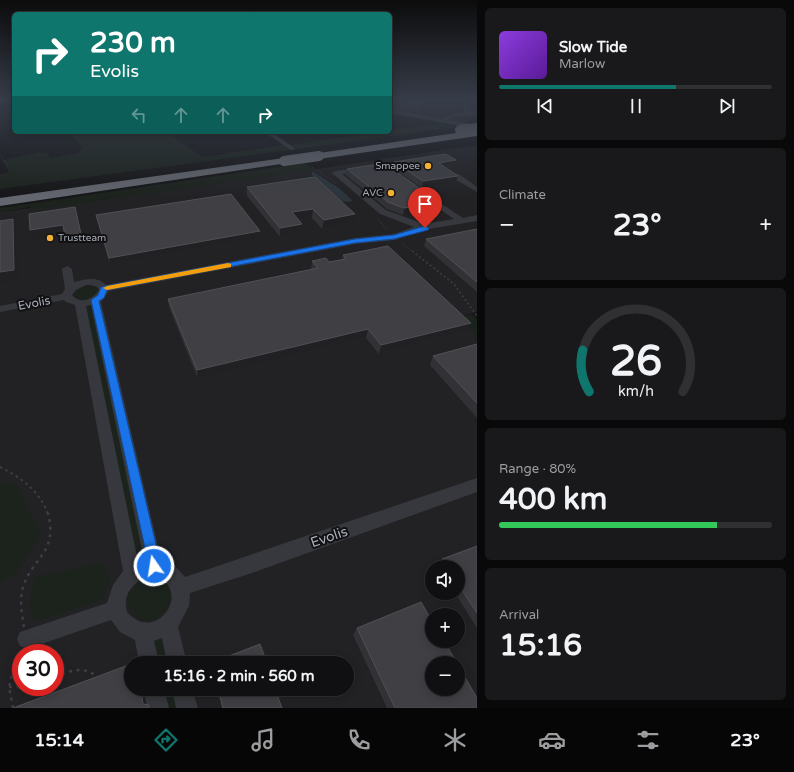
<!DOCTYPE html>
<html lang="en">
<head>
<meta charset="utf-8">
<style>
	body { margin:0; font-family:"Varela Round",sans-serif; background:#19191b; color:#f1f3f6; height:100vh; display:flex; flex-direction:column; font-size:15px; white-space:nowrap }
	* { box-sizing:border-box; margin:0 }
	p { font-size:13px; color:#9c9d9f }
	.icon { flex:none; width:22px; height:22px; fill:none; stroke:currentColor; stroke-width:2; stroke-linecap:round; stroke-linejoin:round }
	.map { position:relative; flex:1; overflow:hidden }
	.side { display:flex; flex-direction:column; gap:8px; padding:8px; background:#09090a; width:317px }
	.side>* { flex:none }
	.top-card { position:absolute; left:12px; top:12px; width:380px; height:122px; border-radius:6px; box-shadow:0 2px 10px #0003,0 0 0 1px #303032; background:#0f766e; color:#fff; overflow:hidden }
	.fabs { position:absolute; left:425px; top:560px; display:grid; gap:8px }
	.fabs a { display:grid; place-items:center; width:40px; height:40px; border-radius:50%; background:#101012; box-shadow:0 2px 10px #0003,0 0 0 1px #303032; font-size:20px }
	.speed { position:absolute; left:12px; top:644px; display:flex; gap:8px; font-size:20px; font-weight:700; text-align:center }
	.speed>* { display:grid; place-content:center; width:52px; height:52px; border-radius:50%; background:#101012; box-shadow:0 2px 10px #0003,0 0 0 1px #303032; line-height:1 }
	.speed .limit { border:6px solid #d22; background:#fff; color:#111 }
	.pin { position:absolute; display:grid; place-items:center; width:34px; height:34px; color:#fff; margin:-41px -17px; border-radius:50% 50% 50% 0; rotate:-45deg; box-shadow:0 0 4px #0007 }
	.pin .icon { rotate:45deg }
	.me { position:absolute; width:44px; margin:-22px; rotate:347deg; stroke-linejoin:round; filter:drop-shadow(0 0 3px #0008) }
	.turn { display:flex; align-items:center; gap:14px; height:84px; padding:0 12px; font-size:18px }
	.turn .icon { width:52px; height:52px; stroke-width:2.5 }
	.turn b { display:block; font-size:28px; line-height:34px }
	.lanes { display:flex; align-items:center; height:38px; padding:0 12px; background:#0003; justify-content:center; gap:20px; direction:ltr }
	.lanes .off { opacity:.35 }
	.big { font-size:30px; font-weight:700; line-height:1.1 }
	.side .widget { flex:1; display:flex; flex-direction:column; justify-content:center; gap:6px; min-width:0; padding:0 14px; border-radius:6px; background:#19191b }
	.side .dial { align-items:center; gap:0 }
	.dial svg { height:104px; overflow:visible; fill:none; stroke:#303032; stroke-width:7; stroke-linecap:round; text-anchor:middle }
	.dial text { fill:#f1f3f6; stroke:none }
	.song { display:flex; align-items:center; gap:12px }
	.cover { width:48px; height:48px; border-radius:6px; background:linear-gradient(135deg,hsl(270 70% 55%),hsl(270 70% 35%)) }
	.played { height:4px; border-radius:2px; background:linear-gradient(90deg,#0f766e 65%,#303032 65%) }
	.keys { display:flex; justify-content:space-around; direction:ltr }
	.heat { display:flex; justify-content:space-between; align-items:center; font-size:22px; direction:ltr }
	.charge { height:6px; border-radius:3px; background:linear-gradient(90deg,#34c759 80%,#303032 0) }
	.trip { position:absolute; left:124px; top:656px; width:230px; height:40px; border-radius:20px; background:#101012; box-shadow:0 2px 10px #0003,0 0 0 1px #303032; font-weight:700; line-height:40px; text-align:center }
	.dock { display:flex; height:64px; justify-content:space-around; align-items:center; background:#060607; color:#9c9d9f }
	.dock .icon { width:28px; height:28px }
	.dock .selected { color:#0f766e }
	.dock b { font-size:18px; color:#f1f3f6 }
	main { display:flex; flex:1; min-height:0 }
	.map>svg:first-child { display:block }
	.built { fill:#222225; fill-rule:evenodd }
	.green { fill:#1c231d }
	.water { fill:#2c353c }
	.lines { fill:none; stroke-linecap:round; stroke-linejoin:round }
	.path-far3 { stroke:#3d3f44; stroke-width:1; stroke-dasharray:1 1.5; stroke-linecap:butt }
	.path-far2 { stroke:#3d3f44; stroke-width:1.5; stroke-dasharray:2 2.5; stroke-linecap:butt }
	.path-far1 { stroke:#3d3f44; stroke-width:2; stroke-dasharray:2.5 3.5; stroke-linecap:butt }
	.path { stroke:#3d3f44; stroke-width:2.5; stroke-dasharray:3 4.5; stroke-linecap:butt }
	.minor { fill:#37383d; fill-rule:evenodd }
	.highway { fill:#63666e; fill-rule:evenodd }
	.highway-bridge { stroke:#63666e; stroke-width:10 }
	.wall { fill:#323236 }
	.shaded-wall { fill:#212124 }
	.building { fill:#3f3f44; stroke:#4f5156 }
	.route { fill:#1a73e8; stroke:#114b97 }
	.slow { fill:#f59e0b }
	.poi-dot { fill:#f2b134; stroke:#111113; stroke-width:1.5 }
	.labels { text-anchor:middle; dominant-baseline:central; stroke-width:4; stroke-linejoin:round; paint-order:stroke }
	.far-poi-label { font-size:10px; fill:#a8adb8; stroke:#111113; text-anchor:end }
	.street-label { font-size:12px; fill:#a8adb8; stroke:#111113 }
	.near-street-label { font-size:14px; fill:#a8adb8; stroke:#111113 }
</style>
</head>
<body>
<main>
<div class="map">
<svg width="477" height="708" viewBox="0 0 477 708">
	<rect width="100%" height="100%" fill="#161618"/>
	<!-- built -->
	<path class="built" d="M390,99H477V118L471,119L466,124L390,109Z
		M477,145V312L458,317L477,335V708H0V212L303,171ZM432,567H458V593H432ZM432,615H458V641H432ZM21,653H55V687H21ZM131,663H347V689H131ZM432,663H458V689H432Z"/>
	<!-- green -->
	<path class="green" d="M441,123L457,127L297,149L291,145L379,132H390V130Z
		M69,132H167L202,157L284,145L290,150L0,189V174L9,172L2,160L40,152L47,153L50,158L79,153L82,147Z
		M305,163L314,170L32,210L30,207L0,212V208Z
		M85,285L97,287L99,291C93,300 82,302 74,296V292L76,289Z
		M92,304L149,562L136,566L84,305Z
		M472,314L477,320V335L458,317Z
		M0,483L16,484L41,535L16,574L0,583Z
		M101,563C114,578 110,585 101,601L34,622L29,605L34,577Z
		M152,576C198,586 151,644 130,611C120,595 137,579 152,576Z
		M165,633L171,663H155L150,638Z
		M160,689H177L181,708H164Z"/>
	<!-- water -->
	<path class="water" d="M312,171L339,188L353,201L347,202L342,201L312,175Z"/>
	<g class="lines">
		<!-- path-far3 -->
		<path class="path-far3" d="M0,154L7,165
			M310,166L337,184
			M378,219L387,230
			M402,243L413,252"/>
		<!-- path-far2 -->
		<path class="path-far2" d="M412,251L454,284L477,316"/>
		<!-- path-far1 -->
		<path class="path-far1" d="M0,467C20,477 40,491 48,514"/>
		<!-- path -->
		<path class="path" d="M24,627C22,614 19,600 23,587C33,556 58,554 48,513
			M55,677C70,671 84,665 97,677
			M9,687H21
			M13,708L9,687L19,650"/>
		<!-- minor -->
		<path class="minor" d="M461,99H467L470,111L477,110V114L455,117L448,120L477,125V129L390,113V109L441,119L452,114L464,112Z
			M264,132H271L296,149L291,150Z
			M363,167H366V171L342,174L386,210L424,224L454,219L422,197L421,195L425,193L463,218L477,215V221L423,230L395,240L355,244L109,291L101,302L161,560L175,566L185,577L477,478V492L249,574L190,593L189,606L178,627L187,663H167L162,638L154,641L159,663H139L135,640L120,632L111,620L27,649L20,646L17,639L20,632L107,603L113,585L123,571L75,305L66,302L64,300L0,312V306L62,294L65,289L62,269L67,266L72,269L74,282C85,279 98,276 106,285L355,238L394,234L414,227L380,214L332,173L336,171ZM86,285C91,285 97,285 99,290C94,299 79,305 72,295L76,290ZM91,305L144,560L138,562L86,306ZM154,575C195,591 155,645 127,612C121,593 137,578 154,575Z
			M453,174H459L477,187V192L453,178Z
			M144,689H164L169,708H147Z
			M172,689H192L198,708H176Z"/>
		<!-- highway -->
		<path class="highway" d="M477,130V136L319,159L314,156L319,153Z
			M284,158L288,159L289,161L288,163L0,206V198Z"/>
		<!-- highway-bridge -->
		<path class="highway-bridge" d="M460,130L477,128
			M284,161L319,156"/>
	</g>
	<!-- wall -->
	<path class="wall" d="M390,99L457,102L455,109L420,107L419,111L406,110L395,107H390Z
		M474,99H477V104L475,103Z
		M394,162L454,166L446,168L458,176L456,182L422,188L393,168Z
		M347,169L439,202L437,208L403,215L387,209L346,175Z
		M315,177L354,224L322,229L312,218L298,220L301,233L280,237L247,196V187Z
		M96,215L259,238L110,265Z
		M477,229V292L424,246L426,239Z
		M343,255L467,331L379,354L366,338L198,379L169,307L168,299L311,270L312,261L329,262L342,259Z
		M477,344V418L430,365L433,356Z
		M477,546V628L455,593H458V567H438L437,566L442,559Z
		M357,628L477,708H387L353,635Z
		M217,689H275L282,708H222Z"/>
	<!-- shaded-wall -->
	<path class="shaded-wall" d="M456,160L454,166L437,169L439,163Z
		M458,176L456,182L422,188L423,181Z
		M439,202L437,208L403,215L404,208Z
		M313,209L312,218L291,221L292,212Z
		M355,214L354,224L322,229L324,220Z
		M13,219L16,228L18,280L0,283V272Z
		M302,224L301,233L280,237V228Z
		M63,225L65,234L33,239L30,230Z
		M260,231L259,238L110,265L109,258Z
		M81,234L83,243L68,246L65,236Z
		M471,323L467,331L379,354L381,345Z
		M368,329L366,338L198,379L197,370Z
		M141,689H143L145,708L143,704Z"/>
	<!-- building -->
	<path class="building" d="M390,99H456L457,102L421,100V104L408,103L396,100H390Z
		M446,154L456,160L439,163L458,176L423,181L394,162Z
		M384,163L439,202L404,208L388,202L347,169Z
		M315,177L355,214L324,220L313,209L292,212L302,224L280,228L247,187Z
		M231,194L260,231L109,258L96,215Z
		M75,207L81,234L65,236L63,225L30,230L29,214Z
		M13,219L14,270L0,272V221Z
		M477,229V282L426,239Z
		M388,246L471,323L381,345L368,329L197,370L168,299L318,268L312,261L326,258L329,262L346,259L343,255Z
		M477,344V403L433,356Z
		M477,546V613L458,584V567H447L442,559Z
		M421,602L432,621V641H444L457,663H432V689H458V665L477,698V708H395L357,628Z
		M260,644L267,663H211Z
		M141,660V663H133Z
		M131,664V689H141L143,704L149,705V708H13Z
		M218,689H275L282,708H223Z"/>
	<!-- sky -->
	<linearGradient id="sky" x2="0" y2="1"><stop stop-color="#0c0c0d"/><stop offset="0.5" stop-color="#363c48"/><stop offset="1" stop-color="#363c48" stop-opacity="0"/></linearGradient>
	<rect width="477" height="198" fill="url(#sky)"/>
	<!-- route -->
	<path class="route" d="M425,226L429,228L428,230L394,239L355,243L107,290L104,298L99,301L161,566L159,571L154,572L150,571L91,300L98,295L101,287L355,239L394,235Z"/>
	<!-- slow -->
	<path class="slow" d="M228,263L231,264V267L107,290L103,288L107,286Z"/>
	<!-- markers -->
	<g class="poi-dot">
		<circle cx="428" cy="166" r="4"/>
		<circle cx="391" cy="193" r="4"/>
		<circle cx="50" cy="238" r="4"/>
	</g>
	<g class="labels">
		<!-- far-poi labels -->
		<g class="far-poi-label">
			<text x="420" y="166">Smappee</text>
			<text x="383" y="193">AVC</text>
			<text x="58" y="238" text-anchor="start">Trustteam</text>
		</g>
		<!-- street labels -->
		<g class="street-label">
			<text transform="translate(34 303) rotate(-11)">Evolis</text>
		</g>
		<!-- near-street labels -->
		<g class="near-street-label">
			<text transform="translate(329 537) rotate(-19)">Evolis</text>
		</g>
	</g>
</svg>
<div class="fabs">
<a><svg class="icon" aria-label="sound" viewBox="0 0 24 24"><path d="M4 9h4l5-4v14l-5-4H4zM17 9q2 3 0 6"/></svg></a>
<a>+</a>
<a>−</a>
</div>
<div class="speed"><div class="limit">30</div></div>
<div class="pin" style="left:425px;top:228px;background:#d93025"><svg class="icon" aria-label="arrive" viewBox="0 0 24 24"><path d="M6 21V4h12l-3 4 3 4H6"/></svg></div>
<svg class="me" style="left:154px;top:566px" viewBox="-20 -20 40 40"><circle r="17" fill="#1a73e8" stroke="#fff" stroke-width="3"/><path d="M0-11L8 9 0 5-8 9z" fill="#fff"/></svg>
<div class="trip">15:16 · 2 min · 560 m</div>
<div class="top-card">
<div class="turn"><svg class="icon" aria-label="right" viewBox="0 0 24 24"><path d="M7 20v-9h11M14 6l5 5-5 5"/></svg><div><b>230 m</b>Evolis</div></div>
<div class="lanes"><svg class="icon off" aria-label="left" viewBox="0 0 24 24"><path d="M17 20v-9H6M10 6l-5 5 5 5"/></svg><svg class="icon off" aria-label="ahead" viewBox="0 0 24 24"><path d="M12 20V5M6 11l6-6 6 6"/></svg><svg class="icon off" aria-label="ahead" viewBox="0 0 24 24"><path d="M12 20V5M6 11l6-6 6 6"/></svg><svg class="icon" aria-label="right" viewBox="0 0 24 24"><path d="M7 20v-9h11M14 6l5 5-5 5"/></svg></div>
</div>
</div>
<section class="side">
<div class="widget">
<div class="song"><i class="cover"></i><div><b>Slow Tide</b><p>Marlow</p></div></div>
<div class="played"></div>
<div class="keys"><svg class="icon" aria-label="previous" viewBox="0 0 24 24"><path d="M18 5L8 12l10 7zM5 5v14"/></svg><svg class="icon" aria-label="pause" viewBox="0 0 24 24"><path d="M8 5v14M16 5v14"/></svg><svg class="icon" aria-label="next" viewBox="0 0 24 24"><path d="M6 5l10 7-10 7zM19 5v14"/></svg></div>
</div>
<div class="widget"><p>Climate</p>
<div class="heat"><a>−</a><b class="big">23°</b><a>+</a></div>
</div>
<div class="widget dial"><svg viewBox="0 0 100 80">
<path d="M14 69A42 42 0 1 1 86 69"/>
<path d="M14 69A42 42 0 0 1 9 37" stroke="#0f766e"/>
<text x="50" y="56" font-size="32" font-weight="700">26</text>
<text x="50" y="72" font-size="11">km/h</text>
</svg></div>
<div class="widget"><p>Range · 80%</p><b class="big">400 km</b><div class="charge"></div></div>
<div class="widget"><p>Arrival</p><b class="big">15:16</b></div>
</section>
</main>
<nav class="dock">
<b>15:14</b>
<svg class="icon selected" aria-label="directions" viewBox="0 0 24 24"><path d="M12 3l9 9-9 9-9-9zM9 14v-3h6M13 9l2 2-2 2"/></svg>
<svg class="icon" aria-label="music" viewBox="0 0 24 24"><path d="M9 18V5l10-2v13"/><circle cx="6" cy="18" r="3"/><circle cx="16" cy="16" r="3"/></svg>
<svg class="icon" aria-label="phone" viewBox="0 0 24 24"><path d="M5 4h4l2 5-3 2q2 4 5 5l2-3 5 2v4C11 20 4 13 5 4z"/></svg>
<svg class="icon" aria-label="climate" viewBox="0 0 24 24"><path d="M12 3v18M4 7l16 10M4 17L20 7"/></svg>
<svg class="icon" aria-label="car" viewBox="0 0 24 24"><path d="M5 17H2v-5l4-1 3-4h7l3 4 3 1v5h-3M9 17h6M6 11h13"/><circle cx="7" cy="17" r="2"/><circle cx="17" cy="17" r="2"/></svg>
<svg class="icon" aria-label="filters" viewBox="0 0 24 24"><path d="M4 7h16M4 17h16"/><circle cx="9" cy="7" r="2"/><circle cx="15" cy="17" r="2"/></svg>
<b>23°</b>
</nav>
</body>
</html>
